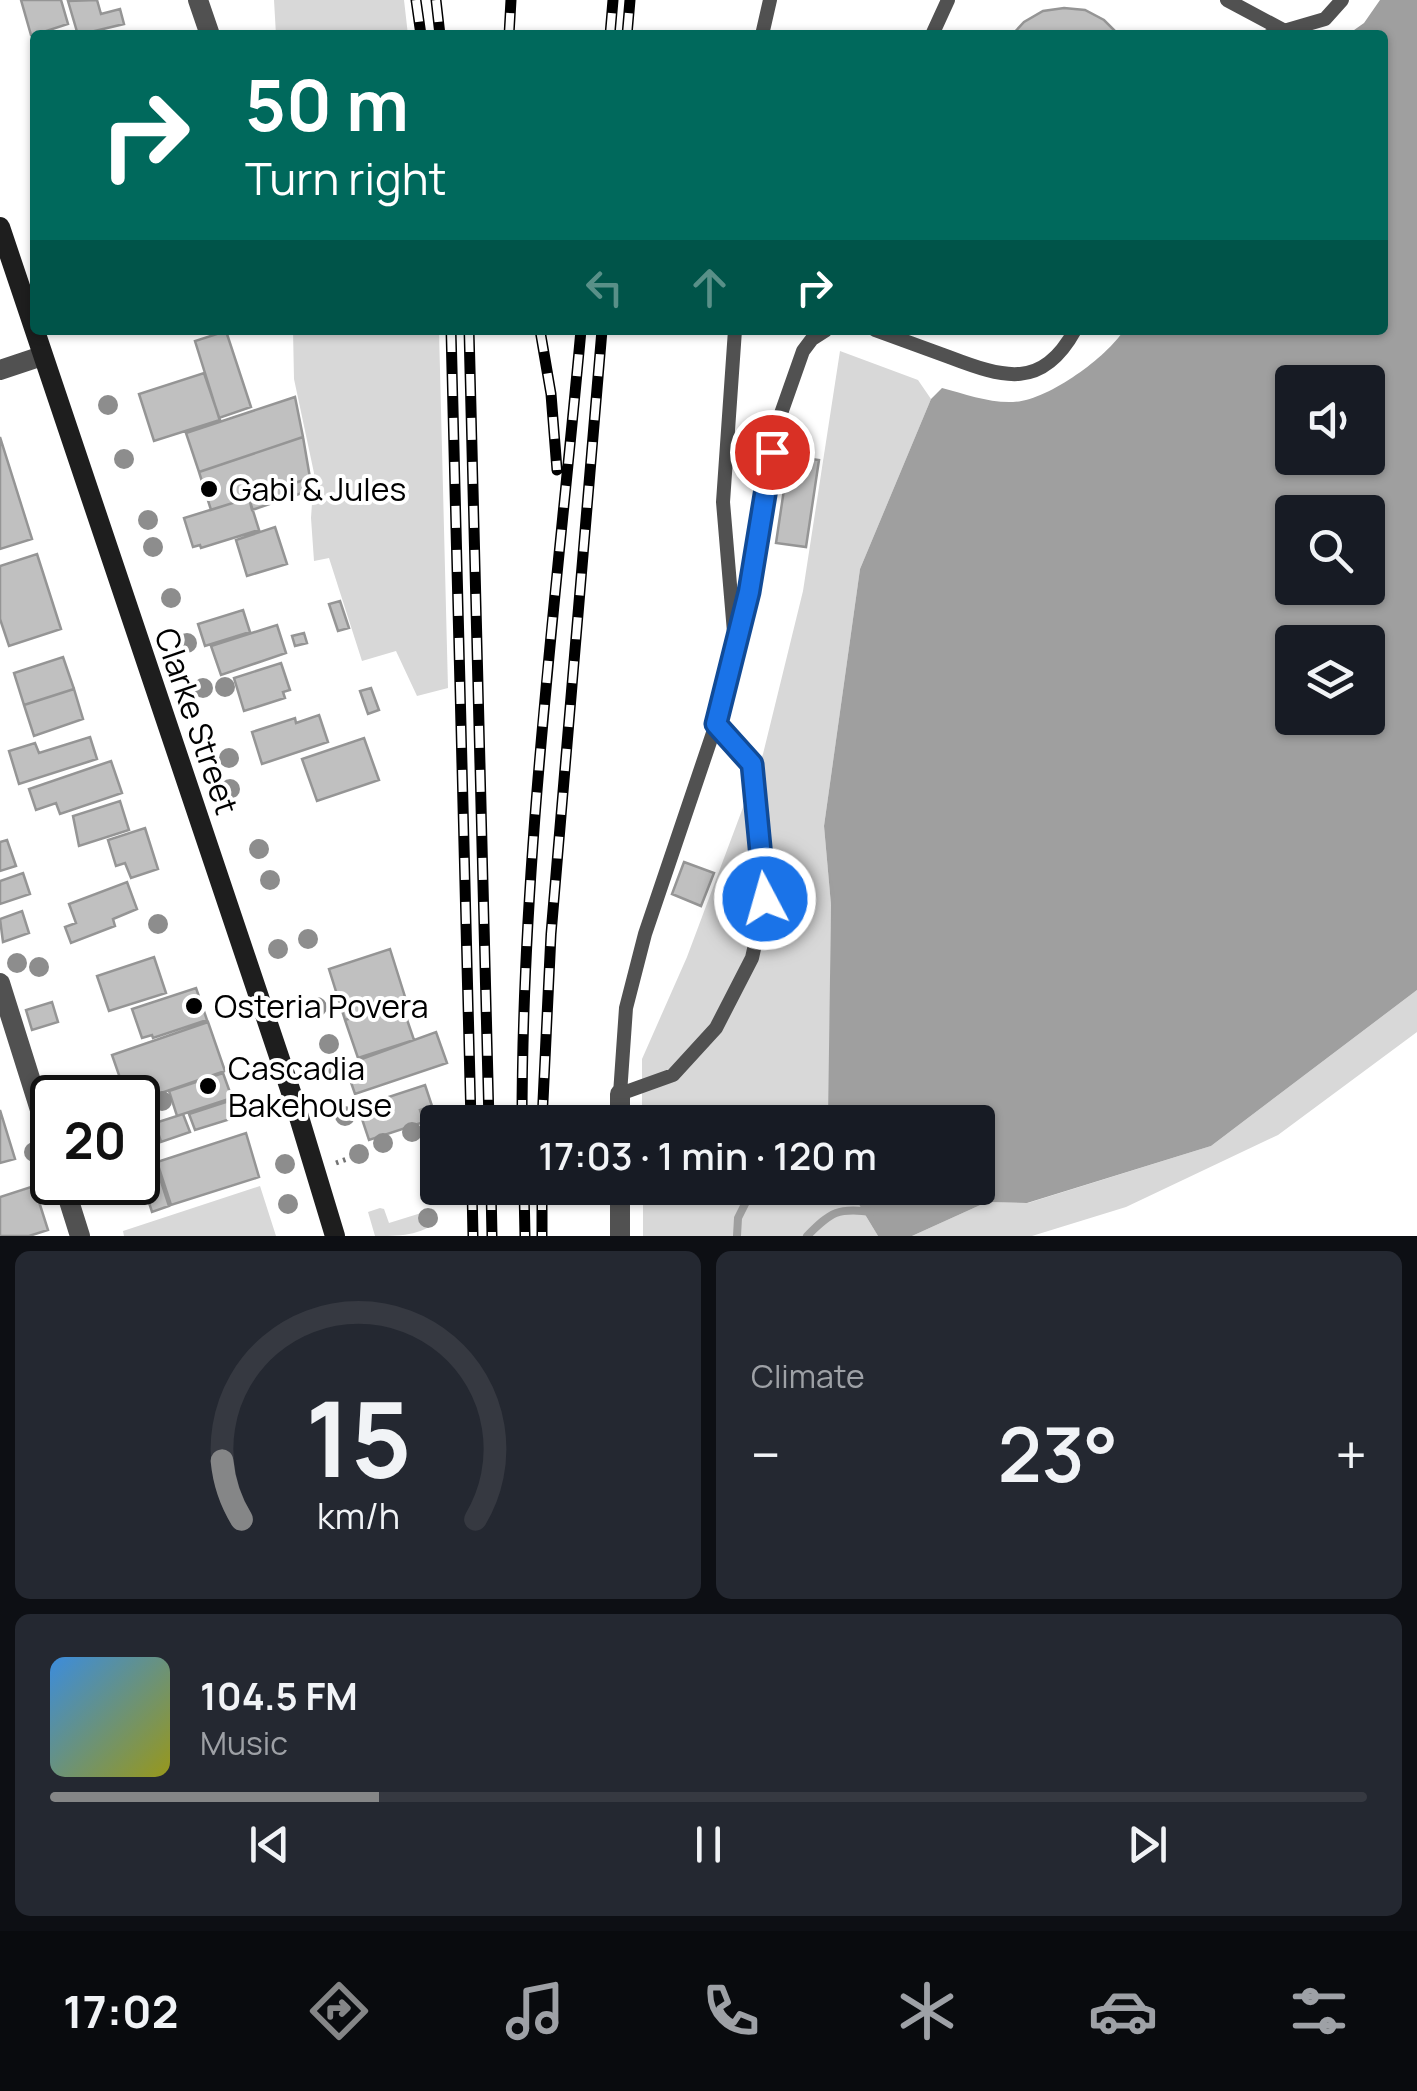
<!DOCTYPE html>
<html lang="en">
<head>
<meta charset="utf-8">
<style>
	body { margin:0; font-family:Manrope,sans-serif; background:#242831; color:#f1f3f6; height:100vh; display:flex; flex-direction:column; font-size:38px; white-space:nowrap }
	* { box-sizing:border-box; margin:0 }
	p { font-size:32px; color:#9ea1a6 }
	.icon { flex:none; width:55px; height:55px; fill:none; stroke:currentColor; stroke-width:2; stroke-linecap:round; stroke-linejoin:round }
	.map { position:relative; height:1236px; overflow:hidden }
	.sheet { display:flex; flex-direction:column; gap:15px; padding:15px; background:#0d0f14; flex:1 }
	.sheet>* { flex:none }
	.top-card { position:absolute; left:30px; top:30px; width:1358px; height:305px; border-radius:10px; box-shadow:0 2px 8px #0004; background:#00695c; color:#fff; overflow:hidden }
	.tools { position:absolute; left:1275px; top:365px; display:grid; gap:20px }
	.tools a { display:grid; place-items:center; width:110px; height:110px; border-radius:10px; background:#171b24; box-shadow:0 2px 8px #0004; font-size:50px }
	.speed { position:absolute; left:30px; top:1075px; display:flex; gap:20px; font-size:50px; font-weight:700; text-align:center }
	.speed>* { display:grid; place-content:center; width:130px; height:130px; border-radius:50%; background:#171b24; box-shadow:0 2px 8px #0004; line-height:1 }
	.speed .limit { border:5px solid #111; border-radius:15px; background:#fff; color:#111 }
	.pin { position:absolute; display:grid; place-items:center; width:85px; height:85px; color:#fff; margin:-42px; border:5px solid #fff; border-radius:50%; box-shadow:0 2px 10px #0007 }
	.me { position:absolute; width:110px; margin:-55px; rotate:354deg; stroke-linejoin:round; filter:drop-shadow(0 0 8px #0008) }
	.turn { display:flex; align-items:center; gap:35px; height:210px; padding:0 50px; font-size:45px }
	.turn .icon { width:130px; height:130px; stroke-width:2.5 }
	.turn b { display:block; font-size:70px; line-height:85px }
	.lanes { display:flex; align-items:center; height:95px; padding:0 50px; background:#0003; justify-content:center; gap:50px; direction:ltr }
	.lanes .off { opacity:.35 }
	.big { font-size:75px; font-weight:600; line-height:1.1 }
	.sheet .widget { flex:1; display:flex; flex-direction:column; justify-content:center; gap:15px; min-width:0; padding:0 35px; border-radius:15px; background:#242831 }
	.sheet .dial { align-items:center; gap:0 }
	.dial svg { height:260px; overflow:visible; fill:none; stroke:#363941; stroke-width:7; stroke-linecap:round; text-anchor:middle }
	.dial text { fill:#f1f3f6; stroke:none }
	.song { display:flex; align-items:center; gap:30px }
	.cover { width:120px; height:120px; border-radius:15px; background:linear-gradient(135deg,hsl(210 70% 55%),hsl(60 70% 35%)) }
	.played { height:10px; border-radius:5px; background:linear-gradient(90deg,#858687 25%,#363941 25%) }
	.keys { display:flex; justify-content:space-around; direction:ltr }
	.heat { display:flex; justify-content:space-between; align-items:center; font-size:55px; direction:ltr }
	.sheet .tiles { flex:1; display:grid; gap:15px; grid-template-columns:1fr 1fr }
	.widget:last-child { grid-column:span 2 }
	.trip { position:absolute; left:420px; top:1105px; width:575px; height:100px; border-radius:10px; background:#171b24; box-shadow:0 2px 8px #0004; font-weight:600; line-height:100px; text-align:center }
	.menu { display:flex; height:160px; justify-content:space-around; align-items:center; background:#090b0e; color:#9ea1a6 }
	.menu .icon { width:70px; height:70px }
	.menu .current { color:#858687 }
	.menu b { font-size:45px; color:#f1f3f6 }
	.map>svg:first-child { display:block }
	.green { fill:#d8d8d8 }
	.water { fill:#9f9f9f; fill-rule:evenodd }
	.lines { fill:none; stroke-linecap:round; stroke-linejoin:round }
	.stream { stroke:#9f9f9f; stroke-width:8 }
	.building { fill:#c0c0c0; stroke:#959595; stroke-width:2.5 }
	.path { stroke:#737373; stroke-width:5; stroke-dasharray:2.5 5; stroke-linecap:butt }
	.service { stroke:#515151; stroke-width:14 }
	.minor { stroke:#515151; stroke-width:20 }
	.secondary { stroke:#1e1e1e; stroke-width:20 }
	.rail-casing { stroke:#000; stroke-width:11 }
	.rail { stroke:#fff; stroke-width:8; stroke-dasharray:22; stroke-linecap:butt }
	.tree { fill:#8d8d8d }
	.route-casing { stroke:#114b97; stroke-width:25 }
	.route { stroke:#1a73e8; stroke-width:18 }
	.poi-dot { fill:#000; stroke:#fff; stroke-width:4 }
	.labels { text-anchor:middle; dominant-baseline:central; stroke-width:8; stroke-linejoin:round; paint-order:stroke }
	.poi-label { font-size:32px; fill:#000; stroke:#fff; text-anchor:start }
	.street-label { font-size:32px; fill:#000; stroke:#fff }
</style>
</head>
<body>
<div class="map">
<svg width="1417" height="1236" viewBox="0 0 1417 1236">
	<rect width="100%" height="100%" fill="#fff"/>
	<!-- green -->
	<path class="green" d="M274,0H404L408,35H276Z
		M293,330H439L448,688L417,696L396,651L362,661L329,558L314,561L311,518L314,473L294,379Z
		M840,351L918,380L931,399L860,569L824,826L831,905L829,1122H642V1059L687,957L763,754L803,591Z
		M1417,990V1032L1278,1135L1126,1207L1032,1236H912L987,1202L1028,1203L1211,1146Z
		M260,1186L276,1236H124L123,1231Z
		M643,1188H849L878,1236H643Z
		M380,1208L384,1209L389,1223L434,1209L438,1220C422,1236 398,1236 375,1236L368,1212Z"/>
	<!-- water -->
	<path class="water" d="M1380,0H1417V990L1211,1146L1027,1203L987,1202L912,1236H878L849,1188H978V1122L828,1121L831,905L824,826L860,569L931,399L942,388C965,394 989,403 1013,402C1047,401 1106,358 1124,330H1382V35H1347L1364,23ZM1292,382H1368V458H1292ZM1292,512H1368V588H1292ZM1292,642H1368V718H1292Z"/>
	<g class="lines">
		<!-- stream -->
		<path class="stream" d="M737,1236L738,1218L753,1188
			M807,1236C831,1212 838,1207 872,1212"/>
	</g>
	<!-- building -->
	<path class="building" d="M21,0H61L68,24L46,31L47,35H31Z
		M97,0L101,14L120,9L124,24L78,35L68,1Z
		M1064,8L1085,10L1104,20L1119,35H1012L1024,22L1043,11Z
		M226,331L251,407L219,418L195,341Z
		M204,373L220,420L154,441L139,394Z
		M295,397L303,437L199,472L186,433Z
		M0,437L32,539L0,549Z
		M303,437L310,478L211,510L199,472Z
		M789,456L819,460L806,547L776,543Z
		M307,479L311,490L252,510L249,498Z
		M249,498L259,530L201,548L200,545L193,547L184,518Z
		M275,527L287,564L247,576L236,540Z
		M37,554L61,629L9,646L0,619V566Z
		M340,601L349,628L338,631L329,604Z
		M243,610L250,632L205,646L198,624Z
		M277,625L286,653L221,675L211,646Z
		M304,633L307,643L295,646L292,636Z
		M63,657L74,689L24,705L14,673Z
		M281,663L290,690L283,692L285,698L244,711L234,678Z
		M371,688L379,710L368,714L360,691Z
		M74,689L83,719L34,736L24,705Z
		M319,715L328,742L262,764L252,732L295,718L296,723Z
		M90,737L97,759L19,784L9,751L35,743L39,753Z
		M364,738L379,780L317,801L302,759Z
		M111,761L122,793L60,814L56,803L36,810L29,789Z
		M120,801L129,830L79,846L73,816Z
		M145,828L158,869L131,878L125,863L116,866L108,840Z
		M7,840L16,866L0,871V842Z
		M684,862L714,873L701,906L672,894Z
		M23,873L30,894L0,904V881Z
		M127,882L137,909L113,919L115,926L71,943L65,927L76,923L69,904Z
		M22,911L29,933L3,942L0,919Z
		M390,949L406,1000L345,1020L329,969Z
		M154,957L166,993L109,1011L97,976Z
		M196,988L207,1020L153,1038L152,1035L142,1038L132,1009Z
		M52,1002L58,1022L32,1030L26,1010Z
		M401,1002L414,1040L358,1058L345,1020Z
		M208,1022L225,1071L138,1101V1098H127L112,1055Z
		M436,1032L447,1063L355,1094L345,1065Z
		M223,1073L232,1098L177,1116L169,1091Z
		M425,1085L432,1106L420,1110L424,1122L369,1140L358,1107Z
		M232,1100L237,1117L195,1130L189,1114Z
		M0,1110L15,1159L0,1163Z
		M183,1114L190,1132L161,1142L155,1123Z
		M246,1133L259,1177L171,1205L157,1162Z
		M157,1169L169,1206L152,1212L140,1175Z
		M34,1186L48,1230L29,1236H0V1197Z"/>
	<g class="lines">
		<!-- path -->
		<path class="path" d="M336,1163L350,1158"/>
		<!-- service -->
		<path class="service" d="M1227,0L1283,30
			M762,35L770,0
			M932,35L948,0
			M1270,35L1325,19L1342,0
			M875,330C900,339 924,348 949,357C1004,378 1042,390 1075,330
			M739,635L778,422L803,351L812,339L826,330
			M716,724L751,764L765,899L752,958L716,1028L673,1075L620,1094L626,1008L645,934L716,724L733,662L734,632L723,502L735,330"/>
		<!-- minor -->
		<path class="minor" d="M198,0L210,35
			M0,370L42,356
			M0,983L52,1148
			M620,1122V1094
			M63,1182L80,1236
			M620,1236V1188"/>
		<!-- secondary -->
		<path class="secondary" d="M0,227L295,1104L335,1236"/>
		<!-- rail casing -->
		<g class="rail-casing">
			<path id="rail" d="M416,0L421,35
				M436,0L440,35
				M509,35L511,0
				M610,35L613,0
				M627,35L630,0
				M451,330L471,1122
				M469,330L489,1122
				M540,330L551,394L557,470
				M522,1122C522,858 557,593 581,330
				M542,1122L551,934L602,330
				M472,1188L473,1236
				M491,1188L492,1236
				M524,1188L525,1236
				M542,1188V1236"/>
		</g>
		<!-- rail -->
		<use href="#rail" class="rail"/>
	</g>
	<!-- trees -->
	<g class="tree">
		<circle cx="108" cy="405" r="10"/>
		<circle cx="124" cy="459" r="10"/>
		<circle cx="148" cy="520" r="10"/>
		<circle cx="153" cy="547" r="10"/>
		<circle cx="171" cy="598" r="10"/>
		<circle cx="187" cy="643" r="10"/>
		<circle cx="225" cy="687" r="10"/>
		<circle cx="203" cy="688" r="10"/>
		<circle cx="229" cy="758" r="10"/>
		<circle cx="230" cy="789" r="10"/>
		<circle cx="259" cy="849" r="10"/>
		<circle cx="270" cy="880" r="10"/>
		<circle cx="158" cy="924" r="10"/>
		<circle cx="308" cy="939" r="10"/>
		<circle cx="278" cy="949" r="10"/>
		<circle cx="17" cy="963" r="10"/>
		<circle cx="39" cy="967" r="10"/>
		<circle cx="317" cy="1007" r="10"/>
		<circle cx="329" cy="1044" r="10"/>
		<circle cx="333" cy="1073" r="10"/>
		<circle cx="162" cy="1101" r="10"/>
		<circle cx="345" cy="1116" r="10"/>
		<circle cx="412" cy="1132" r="10"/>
		<circle cx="383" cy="1143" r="10"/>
		<circle cx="34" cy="1152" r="10"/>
		<circle cx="359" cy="1154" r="10"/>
		<circle cx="285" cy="1164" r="10"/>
		<circle cx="288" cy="1204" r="10"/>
		<circle cx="428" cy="1218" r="10"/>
	</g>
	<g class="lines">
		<!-- route casing -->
		<g class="route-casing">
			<path id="route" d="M765,899L752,764L716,724L749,592L772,452"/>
		</g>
		<!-- route -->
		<use href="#route" class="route"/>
	</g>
	<!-- markers -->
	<g class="poi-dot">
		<circle cx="209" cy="489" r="10"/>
		<circle cx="194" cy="1006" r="10"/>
		<circle cx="208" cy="1086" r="10"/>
	</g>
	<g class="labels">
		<!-- poi labels -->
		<g class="poi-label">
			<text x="229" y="489">Gabi &amp; Jules</text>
			<text x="214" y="1006">Osteria Povera</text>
			<text x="228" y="1068">Cascadia<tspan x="228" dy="37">Bakehouse</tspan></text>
		</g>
		<!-- street labels -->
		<g class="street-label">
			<text transform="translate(197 721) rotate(71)">Clarke Street</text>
		</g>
	</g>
</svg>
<div class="tools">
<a><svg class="icon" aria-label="sound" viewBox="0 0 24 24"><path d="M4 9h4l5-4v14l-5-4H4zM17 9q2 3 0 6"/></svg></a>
<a><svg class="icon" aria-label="search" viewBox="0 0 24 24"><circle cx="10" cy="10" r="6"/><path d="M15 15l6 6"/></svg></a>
<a><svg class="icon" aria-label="layers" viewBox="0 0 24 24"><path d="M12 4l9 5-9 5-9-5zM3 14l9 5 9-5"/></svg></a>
</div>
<div class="speed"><div class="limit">20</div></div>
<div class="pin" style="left:772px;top:452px;background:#d93025"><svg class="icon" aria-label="arrive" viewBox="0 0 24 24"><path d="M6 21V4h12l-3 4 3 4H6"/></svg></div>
<svg class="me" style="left:765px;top:899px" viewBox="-20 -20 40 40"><circle r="17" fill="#1a73e8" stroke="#fff" stroke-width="3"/><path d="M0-11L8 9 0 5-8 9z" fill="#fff"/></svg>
<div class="trip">17:03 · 1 min · 120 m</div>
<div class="top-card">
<div class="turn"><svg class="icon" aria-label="right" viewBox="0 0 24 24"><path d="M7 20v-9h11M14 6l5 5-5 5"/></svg><div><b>50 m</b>Turn right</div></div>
<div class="lanes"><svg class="icon off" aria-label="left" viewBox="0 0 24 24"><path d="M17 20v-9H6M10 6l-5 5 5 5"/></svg><svg class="icon off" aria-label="ahead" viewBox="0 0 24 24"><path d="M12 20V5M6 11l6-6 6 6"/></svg><svg class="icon" aria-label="right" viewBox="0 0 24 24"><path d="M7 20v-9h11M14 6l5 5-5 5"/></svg></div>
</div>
</div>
<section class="sheet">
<div class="tiles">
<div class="widget dial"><svg viewBox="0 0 100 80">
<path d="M14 69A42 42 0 1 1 86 69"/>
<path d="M14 69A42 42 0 0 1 8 51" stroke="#858687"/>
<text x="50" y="56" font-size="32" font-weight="700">15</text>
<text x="50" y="72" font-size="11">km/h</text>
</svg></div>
<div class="widget"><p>Climate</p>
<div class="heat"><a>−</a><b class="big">23°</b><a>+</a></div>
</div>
<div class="widget">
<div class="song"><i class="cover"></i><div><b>104.5 FM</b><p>Music</p></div></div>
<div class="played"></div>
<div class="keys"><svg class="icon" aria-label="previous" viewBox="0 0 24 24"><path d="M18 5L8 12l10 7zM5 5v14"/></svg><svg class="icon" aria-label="pause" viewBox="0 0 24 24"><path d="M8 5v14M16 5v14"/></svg><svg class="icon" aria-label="next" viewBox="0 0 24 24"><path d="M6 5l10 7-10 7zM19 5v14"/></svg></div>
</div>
</div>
</section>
<nav class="menu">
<b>17:02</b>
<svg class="icon current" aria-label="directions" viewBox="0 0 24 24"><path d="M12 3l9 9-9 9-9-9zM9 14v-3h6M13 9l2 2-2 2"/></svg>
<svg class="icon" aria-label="music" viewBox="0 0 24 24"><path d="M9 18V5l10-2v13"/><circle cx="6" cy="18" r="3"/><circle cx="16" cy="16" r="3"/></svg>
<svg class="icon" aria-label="phone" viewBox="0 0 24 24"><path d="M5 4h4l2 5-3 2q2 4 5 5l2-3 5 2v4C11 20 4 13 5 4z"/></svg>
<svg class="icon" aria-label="climate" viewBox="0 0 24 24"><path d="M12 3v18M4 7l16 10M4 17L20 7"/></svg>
<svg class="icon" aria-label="car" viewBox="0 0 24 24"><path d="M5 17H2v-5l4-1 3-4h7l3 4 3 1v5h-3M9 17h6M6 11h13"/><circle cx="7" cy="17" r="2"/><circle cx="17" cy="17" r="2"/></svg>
<svg class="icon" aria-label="filters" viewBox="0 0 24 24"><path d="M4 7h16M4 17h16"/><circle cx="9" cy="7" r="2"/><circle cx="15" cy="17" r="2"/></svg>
</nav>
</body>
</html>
